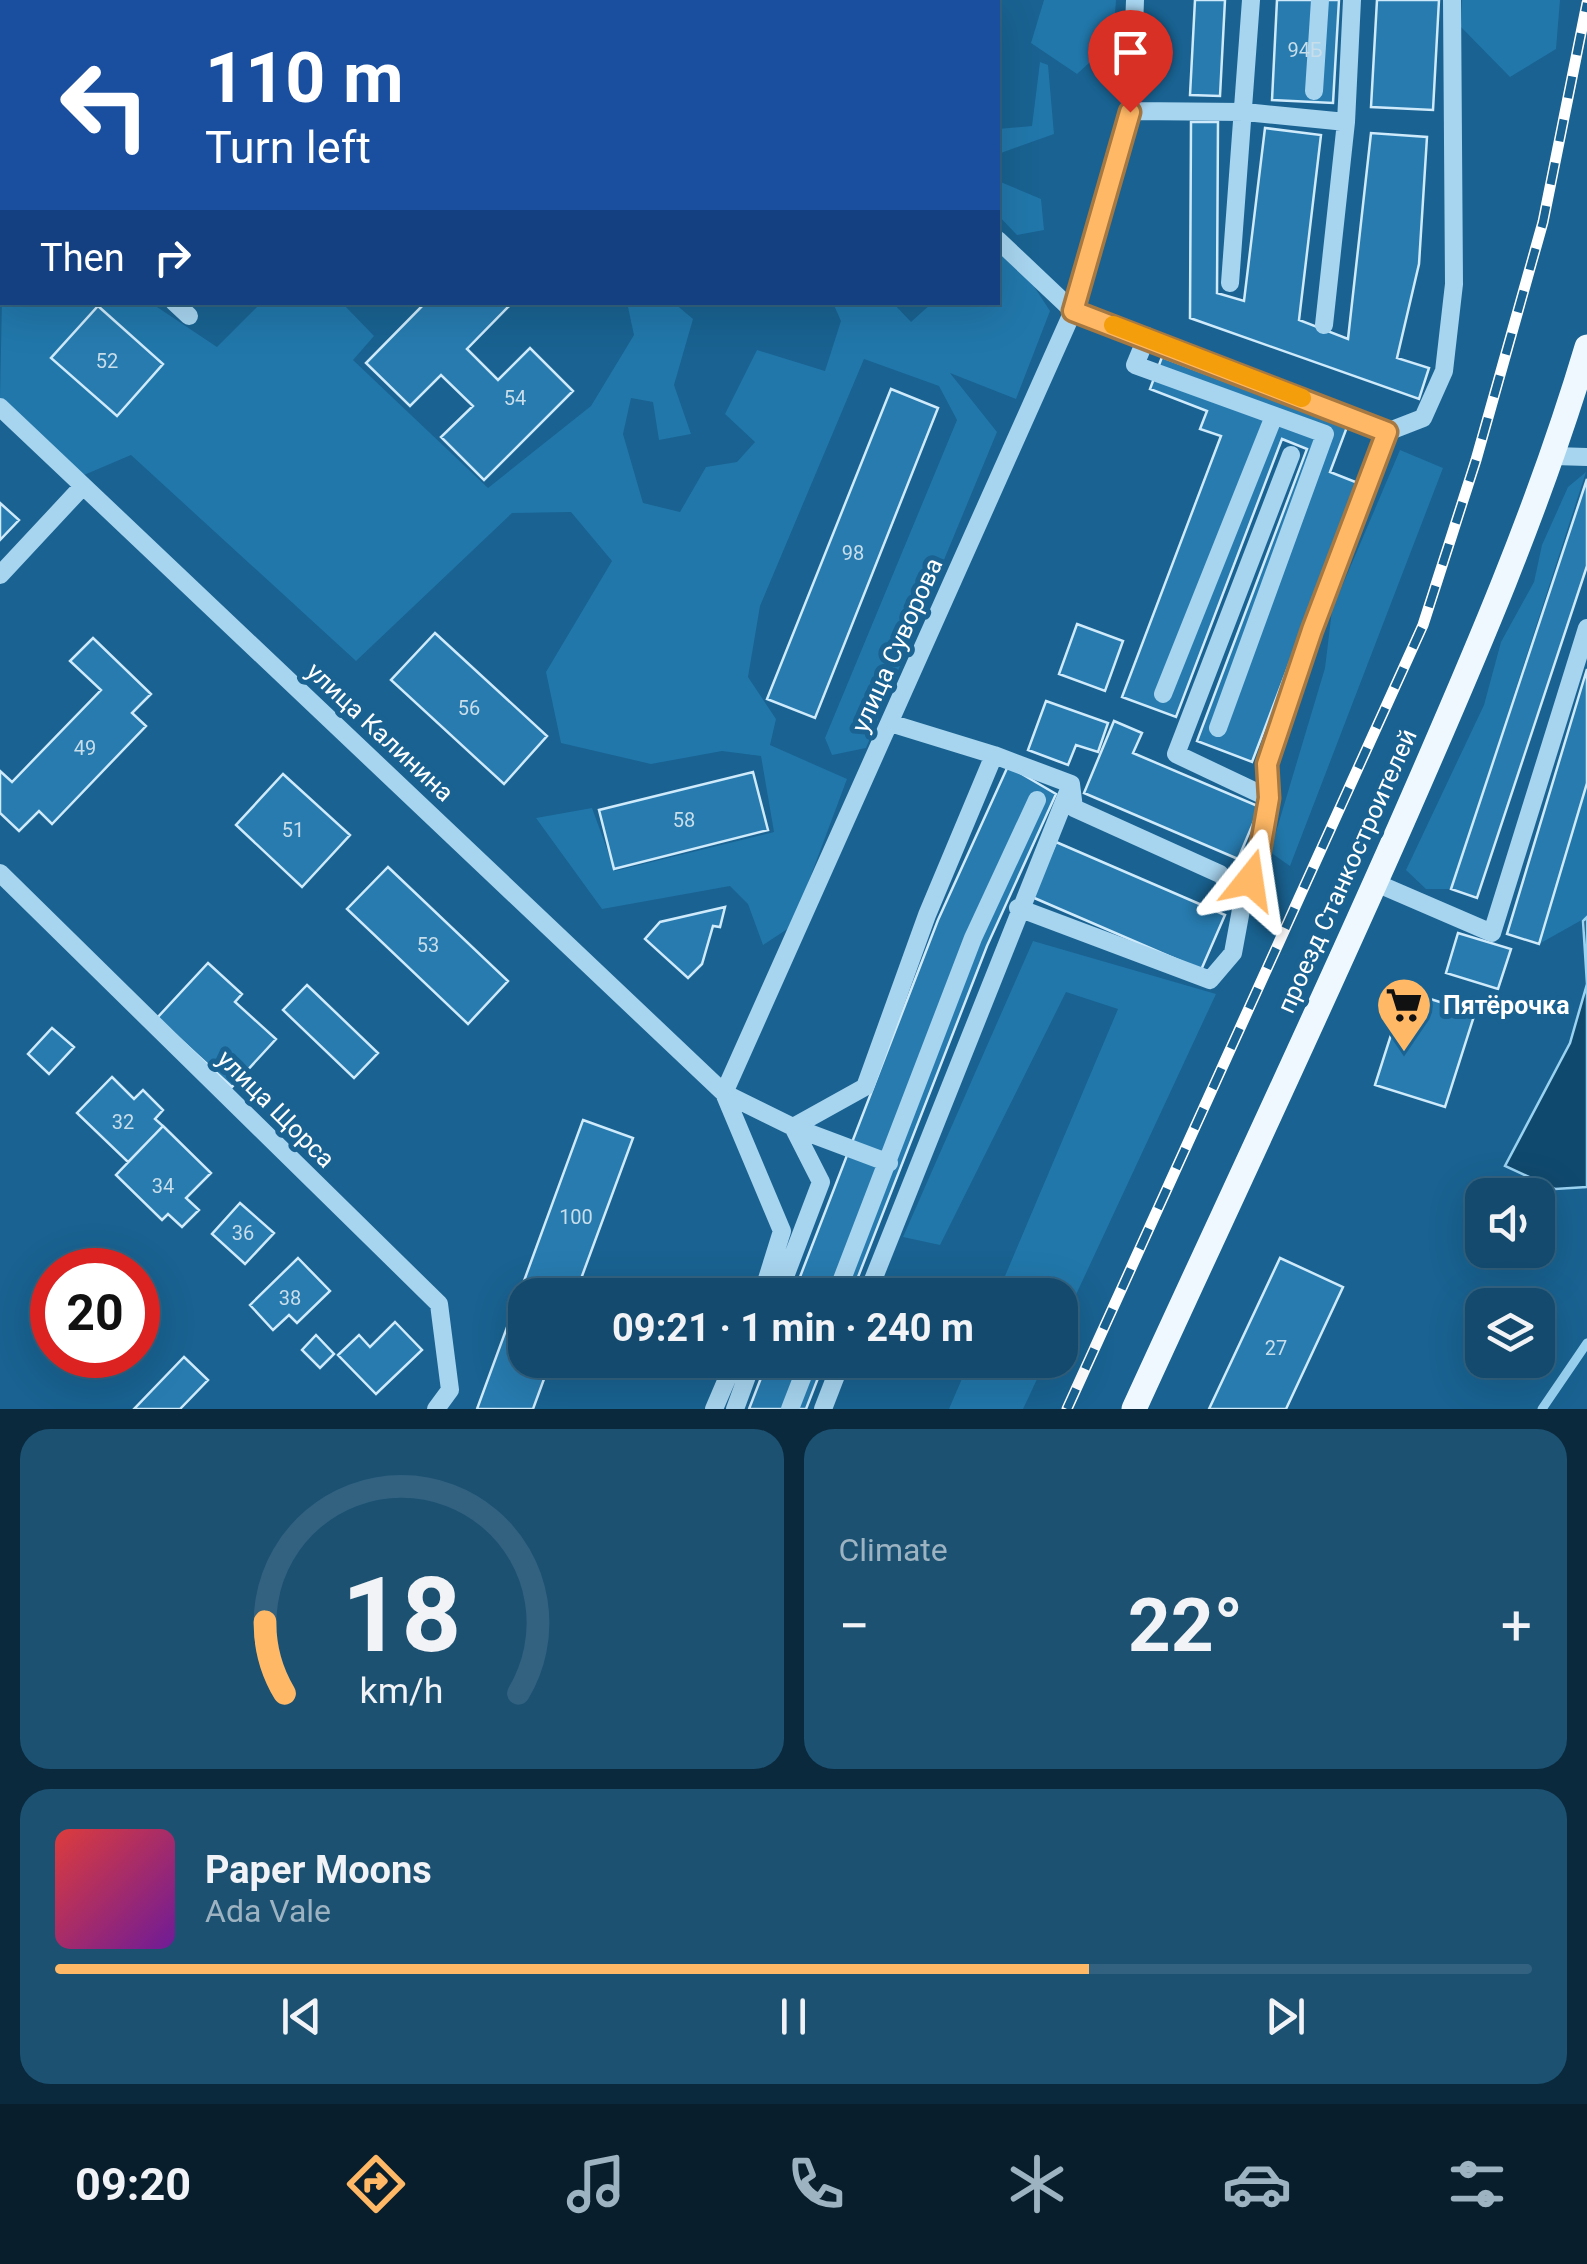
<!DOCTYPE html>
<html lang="en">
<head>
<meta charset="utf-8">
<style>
	body { margin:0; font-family:Roboto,sans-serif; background:#1c5172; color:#f1f3f6; height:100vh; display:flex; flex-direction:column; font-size:38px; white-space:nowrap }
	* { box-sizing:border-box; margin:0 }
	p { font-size:32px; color:#9db3c2 }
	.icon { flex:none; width:55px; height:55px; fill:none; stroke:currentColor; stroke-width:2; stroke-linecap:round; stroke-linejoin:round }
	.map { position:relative; height:1409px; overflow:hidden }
	.details { display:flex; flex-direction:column; gap:20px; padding:20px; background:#0a293c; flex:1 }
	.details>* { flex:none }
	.top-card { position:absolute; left:0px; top:0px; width:1000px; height:305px; box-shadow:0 10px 40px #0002,0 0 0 2px #326280; background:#1a4fa0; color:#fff; overflow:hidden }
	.tools { position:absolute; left:1465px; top:1178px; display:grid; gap:20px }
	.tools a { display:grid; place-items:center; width:90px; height:90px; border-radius:20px; background:#134a6d; box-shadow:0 10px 40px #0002,0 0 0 2px #326280; font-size:50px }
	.speed { position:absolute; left:30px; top:1248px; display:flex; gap:20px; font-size:50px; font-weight:700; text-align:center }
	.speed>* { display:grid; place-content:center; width:130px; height:130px; border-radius:50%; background:#134a6d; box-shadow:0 10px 40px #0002,0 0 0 2px #326280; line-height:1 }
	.speed .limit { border:15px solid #d22; background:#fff; color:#111 }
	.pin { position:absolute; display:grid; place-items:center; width:85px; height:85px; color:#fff; margin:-102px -42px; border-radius:50% 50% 50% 0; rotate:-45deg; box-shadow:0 0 10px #0007 }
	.pin .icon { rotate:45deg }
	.me { position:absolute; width:110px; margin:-55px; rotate:15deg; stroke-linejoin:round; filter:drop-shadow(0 0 8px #0008) }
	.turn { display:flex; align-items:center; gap:35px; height:210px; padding:0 40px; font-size:45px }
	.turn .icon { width:130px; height:130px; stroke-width:2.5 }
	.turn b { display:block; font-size:70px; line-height:85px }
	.then { display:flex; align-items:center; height:95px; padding:0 40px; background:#0003; gap:20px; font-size:38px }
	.big { font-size:75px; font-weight:700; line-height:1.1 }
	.details .card { flex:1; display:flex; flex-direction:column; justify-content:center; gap:15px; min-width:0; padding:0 35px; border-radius:30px; background:#1c5172 }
	.details .dial { align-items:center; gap:0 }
	.dial svg { height:260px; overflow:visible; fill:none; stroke:#326280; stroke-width:7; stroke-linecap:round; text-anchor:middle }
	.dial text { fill:#f1f3f6; stroke:none }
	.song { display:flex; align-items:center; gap:30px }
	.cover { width:120px; height:120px; border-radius:15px; background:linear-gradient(135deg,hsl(0 70% 55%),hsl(280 70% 35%)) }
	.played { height:10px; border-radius:5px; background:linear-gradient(90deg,#ffb865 70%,#326280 70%) }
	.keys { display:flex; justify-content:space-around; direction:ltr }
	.heat { display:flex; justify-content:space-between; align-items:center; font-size:55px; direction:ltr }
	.details .tiles { flex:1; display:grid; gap:20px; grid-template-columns:1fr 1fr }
	.card:last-child { grid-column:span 2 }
	.trip { position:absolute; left:508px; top:1278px; width:570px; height:100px; border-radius:30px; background:#134a6d; box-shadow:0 10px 40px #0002,0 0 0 2px #326280; font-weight:700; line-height:100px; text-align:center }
	.tab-bar { display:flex; height:160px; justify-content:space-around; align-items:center; background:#081e2c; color:#9db3c2 }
	.tab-bar .icon { width:70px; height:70px }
	.tab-bar .current { color:#ffb865 }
	.tab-bar b { font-size:45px; color:#f1f3f6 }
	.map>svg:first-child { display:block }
	.green { fill:#2177aa; fill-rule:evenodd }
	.water { fill:#10496e; stroke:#9ad2f2; stroke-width:2.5 }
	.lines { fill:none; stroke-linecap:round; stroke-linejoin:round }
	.stream { stroke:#9ad2f2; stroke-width:9 }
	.building { fill:#277baf; stroke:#ceeafb; stroke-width:2.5 }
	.minor { stroke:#a7d4ef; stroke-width:18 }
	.major { stroke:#eff8ff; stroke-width:25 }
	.rail-casing { stroke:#fff; stroke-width:11 }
	.rail { stroke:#196291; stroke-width:8; stroke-dasharray:22; stroke-linecap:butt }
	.route-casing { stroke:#a67842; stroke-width:25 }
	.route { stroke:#ffb865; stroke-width:18 }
	.slow { stroke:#f59e0b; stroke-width:18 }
	.labels { text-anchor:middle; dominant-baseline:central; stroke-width:10; stroke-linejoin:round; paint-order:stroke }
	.number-label { font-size:20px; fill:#c9deeb }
	.street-label { font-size:25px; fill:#fff; stroke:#196291 }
	.poi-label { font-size:25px; font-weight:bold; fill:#fff; stroke:#196291; text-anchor:start }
</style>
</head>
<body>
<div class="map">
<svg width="1587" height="1409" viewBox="0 0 1587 1409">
	<rect width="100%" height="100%" fill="#196291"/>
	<!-- green -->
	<path class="green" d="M1044,0H1116L1113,41L1077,74L1031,43Z
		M1462,0H1560L1556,49L1510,77L1461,27Z
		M1040,62L1048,65L1054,134L998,154V129L1032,126Z
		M998,181L1041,199L1044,230L1017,235L998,215Z
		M998,246L1022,268L1050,311L1016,399L950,373L997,432L866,748L832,755L825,738L957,420L939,386L864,359L760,606L748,677L776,719L770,745L847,779L792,926L763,945L748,904L730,886L602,909L536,818L592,808L615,871L774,832L761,756L722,751L651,764L561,743L546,672L612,561L571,512L512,513L356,661L131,455L84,475L0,398L2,298V302L151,303L217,347L261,303L333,302L344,305L374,336L353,360L488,488L591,406L634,335L628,307H569L565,303H674L693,319L674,385L691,434L659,440L653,402L631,398L623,434L643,503L680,512L706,467L737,462L755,442L725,414L757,350L825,371L841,321L833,303H893L911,322L932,303L998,302ZM98,306L163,364L117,416L51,358Z
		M1400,450L1443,468L1290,866L1270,852L1325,668L1332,610Z
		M1586,472L1451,889H1426L1406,870L1484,705L1501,642L1534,582L1542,545L1568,487Z
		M1587,783V917L1539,944Z
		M1033,941L1216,994L1060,1329V1295H997L1118,1009L1066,992L940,1245L903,1237Z
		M970,1360H1046L1023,1409H949Z"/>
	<!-- water -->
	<path class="water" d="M1587,917V1187L1555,1189L1505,1166L1570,1043L1587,984L1583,921Z"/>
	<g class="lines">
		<!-- stream -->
		<path class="stream" d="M1542,1409L1587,1343"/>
	</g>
	<!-- building -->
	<path class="building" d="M8,0H96L99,2H11Z
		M160,0H234L158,2Z
		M584,0H680L682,2H587Z
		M1195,0H1225L1220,96L1190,95Z
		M1277,0H1339L1333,103L1272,100Z
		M1377,0H1439L1433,110L1371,107Z
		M1191,122H1218L1217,293L1244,301L1265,128L1321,135L1299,320L1348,339L1371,133L1427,137L1419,264L1397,358L1429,368L1419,399L1190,318Z
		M0,230L2,232L0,300Z
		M426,302H513L467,349L498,380L530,348L573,391L484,480L441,437L473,406L441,375L410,406L366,363Z
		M98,306L163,364L117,416L51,358Z
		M1162,357L1347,427L1330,472L1358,483L1252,762L1197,741L1307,449L1282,439L1176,717L1122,697L1221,436L1200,429L1207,411L1150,389Z
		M891,389L938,408L815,718L767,699Z
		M1587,479V566L1477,898L1451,889Z
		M0,503L19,520L0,540Z
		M1077,624L1123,641L1105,691L1059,674Z
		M435,633L547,736L504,784L391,680Z
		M93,638L151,694L132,713L146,726L52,824L39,811L19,831L0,813V771L12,782L101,690L70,661Z
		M1587,669V783L1539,944L1507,934Z
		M1046,701L1108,723L1098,752L1076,745L1068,765L1028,750Z
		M1114,721L1142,733L1133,753L1260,807L1238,859L1084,793Z
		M1008,766L1056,794L987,946L851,1295H793L938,920Z
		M753,772L768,830L614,869L599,810Z
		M283,774L350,835L302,887L236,825Z
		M1056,842L1225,915L1201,970L1032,897Z
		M388,867L508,981L468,1024L347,909Z
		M725,907L720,927L713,926L702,964L688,978L645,939L660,922Z
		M1458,933L1511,949L1498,989L1446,973Z
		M208,963L242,994L235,1002L276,1039L232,1087L157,1018Z
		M307,985L378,1053L354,1078L283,1010Z
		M1405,991L1475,1013L1445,1107L1375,1085Z
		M52,1028L74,1047L49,1074L28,1054Z
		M112,1077L134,1099L143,1090L163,1110L155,1119L163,1126L128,1162L77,1113Z
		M583,1120L633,1138L575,1295H525V1360H551L533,1409H477Z
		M163,1126L211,1173L186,1198L199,1210L182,1227L168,1214L162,1220L116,1175Z
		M240,1203L274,1233L245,1264L212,1234Z
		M298,1258L330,1291L297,1323L289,1315L273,1330L250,1305Z
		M1280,1258L1343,1287L1286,1409H1209Z
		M395,1322L422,1350L376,1394L338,1355L359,1335L370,1347Z
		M316,1335L334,1354L320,1368L302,1350Z
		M184,1357L208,1380L180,1409H134Z
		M768,1360H825L806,1409H749Z"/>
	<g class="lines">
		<!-- minor -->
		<path class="minor" d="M472,0L475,2
			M744,0L746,2
			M128,2L130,0
			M851,2L854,0
			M0,20L2,22
			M0,53L2,50
			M1314,91L1320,0
			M1131,111L1245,112L1346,122
			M0,139L2,141
			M998,240L1073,311L1387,432L1423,418L1444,371L1454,284L1452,0
			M1230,283L1251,0
			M174,302L189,316
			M1324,325L1346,122L1352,0
			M1147,336L1135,365L1325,434L1218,728
			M0,407L724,1093L793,1127L889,1163
			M1291,455L1176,754L1269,798L1267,764L1312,630L1387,432
			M1554,456L1587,457
			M0,575L83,486
			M1163,694L1274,416
			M994,755L1071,784L1074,808L1220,874L1243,899L1258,861L1269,798
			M0,873L439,1304L450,1390L436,1409
			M1376,883L1492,933L1587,628
			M1018,908L1210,980L1233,953L1243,899
			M762,1295L782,1231L724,1093L1073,311L1131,111L1135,0
			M778,1295L821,1182L793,1127L865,1087L927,915L994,755L890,723
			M836,1295L973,938L1037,800
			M867,1295L1071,784
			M714,1409L735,1360
			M735,1409L753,1360
			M790,1409L809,1360
			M823,1409L842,1360"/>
		<!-- major -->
		<path class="major" d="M1134,1409C1225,1210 1319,1012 1407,811C1474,658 1539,508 1587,347"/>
		<!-- rail casing -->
		<g class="rail-casing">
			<path id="rail" d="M1067,1409L1423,625L1476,460L1543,222L1587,3"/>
		</g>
		<!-- rail -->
		<use href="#rail" class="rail"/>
	</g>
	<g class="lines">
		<!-- route casing -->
		<g class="route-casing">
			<path id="route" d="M1130,112L1073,311L1387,432L1312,630L1267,764L1269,798L1258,861L1250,880"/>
		</g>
		<!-- route -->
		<use href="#route" class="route"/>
		<!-- slow -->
		<path class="slow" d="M1113,325L1302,398"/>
	</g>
	<!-- icons -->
	<defs>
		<g id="supermarket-pin" transform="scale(2.875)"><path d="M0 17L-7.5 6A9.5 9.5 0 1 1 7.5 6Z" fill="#ffb865" stroke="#196291"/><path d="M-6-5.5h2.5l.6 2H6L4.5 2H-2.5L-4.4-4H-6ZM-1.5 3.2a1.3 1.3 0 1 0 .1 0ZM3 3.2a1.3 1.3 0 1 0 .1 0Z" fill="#111"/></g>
	</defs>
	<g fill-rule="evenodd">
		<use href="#supermarket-pin" x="1404" y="1005"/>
	</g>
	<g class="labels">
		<!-- number labels -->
		<g class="number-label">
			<text x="1305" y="50">94Б</text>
			<text x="107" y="361">52</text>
			<text x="515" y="398">54</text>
			<text x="853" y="553">98</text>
			<text x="469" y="708">56</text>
			<text x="85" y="748">49</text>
			<text x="684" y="820">58</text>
			<text x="293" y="830">51</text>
			<text x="428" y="945">53</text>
			<text x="123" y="1122">32</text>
			<text x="163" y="1186">34</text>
			<text x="576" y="1217">100</text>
			<text x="243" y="1233">36</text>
			<text x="290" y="1298">38</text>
			<text x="1276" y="1348">27</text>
		</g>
		<!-- street labels -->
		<g class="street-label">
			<text transform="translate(897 645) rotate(-66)">улица Суворова</text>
			<text transform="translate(380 732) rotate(43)">улица Калинина</text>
			<text transform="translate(1347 871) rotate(-66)">проезд Станкостроителей</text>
			<text transform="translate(276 1109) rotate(45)">улица Щорса</text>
		</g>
		<!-- poi labels -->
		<g class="poi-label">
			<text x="1443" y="1005">Пятёрочка</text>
		</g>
	</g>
</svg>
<div class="tools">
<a><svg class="icon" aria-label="sound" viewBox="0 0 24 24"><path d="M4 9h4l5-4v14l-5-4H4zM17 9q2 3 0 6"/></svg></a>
<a><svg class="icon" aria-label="layers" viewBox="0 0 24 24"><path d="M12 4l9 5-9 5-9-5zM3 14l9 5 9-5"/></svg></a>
</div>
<div class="speed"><div class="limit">20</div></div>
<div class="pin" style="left:1130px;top:112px;background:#d93025"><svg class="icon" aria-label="arrive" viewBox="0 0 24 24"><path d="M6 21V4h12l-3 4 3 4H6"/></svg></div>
<svg class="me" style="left:1250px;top:880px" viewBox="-20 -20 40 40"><path d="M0-17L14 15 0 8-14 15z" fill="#ffb865" stroke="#fff" stroke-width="4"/></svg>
<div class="trip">09:21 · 1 min · 240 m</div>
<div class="top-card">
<div class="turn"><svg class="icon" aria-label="left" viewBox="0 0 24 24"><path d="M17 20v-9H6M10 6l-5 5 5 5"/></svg><div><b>110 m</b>Turn left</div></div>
<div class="then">Then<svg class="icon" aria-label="right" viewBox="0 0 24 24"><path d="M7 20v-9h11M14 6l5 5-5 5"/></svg></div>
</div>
</div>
<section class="details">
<div class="tiles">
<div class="card dial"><svg viewBox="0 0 100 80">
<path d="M14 69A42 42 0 1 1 86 69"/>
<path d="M14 69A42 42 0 0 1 8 47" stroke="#ffb865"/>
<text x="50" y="56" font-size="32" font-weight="700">18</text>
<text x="50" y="72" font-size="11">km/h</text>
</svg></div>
<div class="card"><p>Climate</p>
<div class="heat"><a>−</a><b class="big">22°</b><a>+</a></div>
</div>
<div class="card">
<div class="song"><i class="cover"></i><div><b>Paper Moons</b><p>Ada Vale</p></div></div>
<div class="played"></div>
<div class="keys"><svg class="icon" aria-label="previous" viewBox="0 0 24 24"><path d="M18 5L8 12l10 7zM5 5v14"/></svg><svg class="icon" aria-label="pause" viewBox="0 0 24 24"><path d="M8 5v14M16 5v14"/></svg><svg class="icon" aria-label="next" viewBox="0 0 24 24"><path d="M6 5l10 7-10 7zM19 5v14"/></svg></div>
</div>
</div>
</section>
<nav class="tab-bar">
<b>09:20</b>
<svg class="icon current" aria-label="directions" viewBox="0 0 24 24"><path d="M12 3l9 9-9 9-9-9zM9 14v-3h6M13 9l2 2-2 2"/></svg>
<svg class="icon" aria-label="music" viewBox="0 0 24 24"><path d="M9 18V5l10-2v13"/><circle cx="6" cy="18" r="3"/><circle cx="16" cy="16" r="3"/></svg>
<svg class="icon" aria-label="phone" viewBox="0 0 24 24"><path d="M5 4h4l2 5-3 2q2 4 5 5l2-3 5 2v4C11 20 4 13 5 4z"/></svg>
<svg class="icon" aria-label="climate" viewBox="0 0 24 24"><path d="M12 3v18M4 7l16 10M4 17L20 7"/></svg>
<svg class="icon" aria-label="car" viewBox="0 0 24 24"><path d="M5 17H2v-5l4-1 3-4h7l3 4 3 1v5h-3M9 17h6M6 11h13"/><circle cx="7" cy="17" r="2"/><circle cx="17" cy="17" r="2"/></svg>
<svg class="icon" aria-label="filters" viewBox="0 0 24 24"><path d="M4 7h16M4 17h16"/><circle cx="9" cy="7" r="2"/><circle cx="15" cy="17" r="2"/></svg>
</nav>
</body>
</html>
